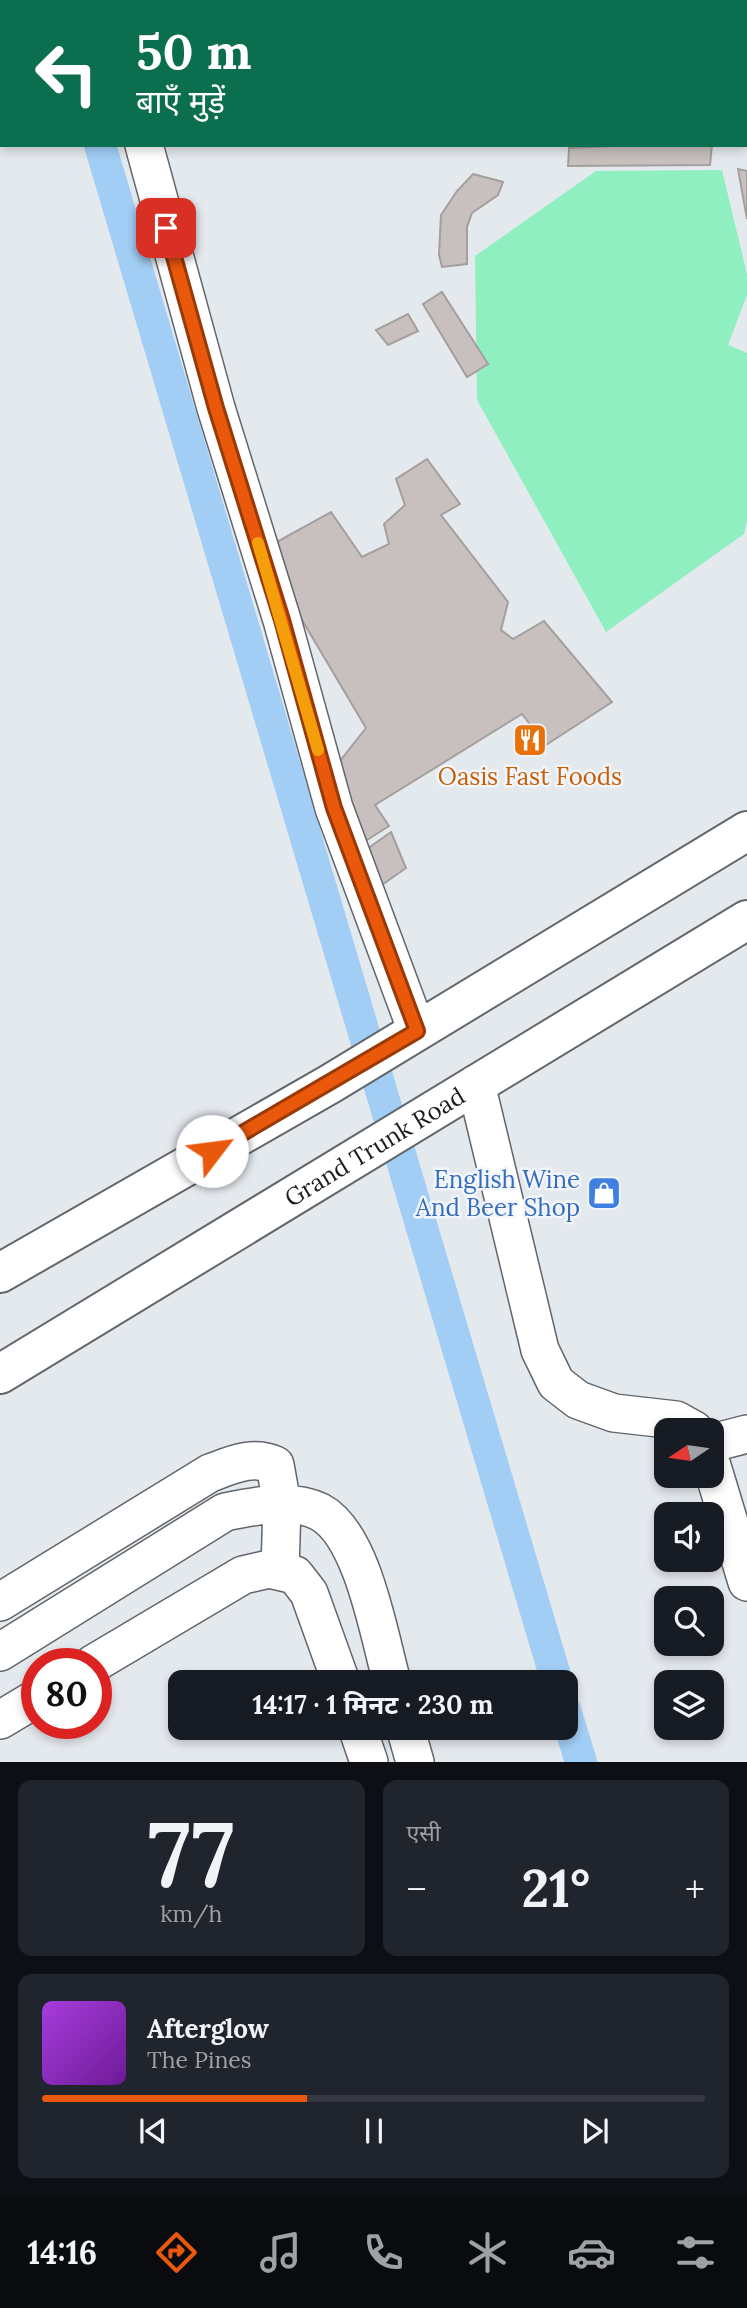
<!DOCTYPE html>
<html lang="hi">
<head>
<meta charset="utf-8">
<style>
	body { margin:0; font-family:Lora,"Noto Sans Devanagari",serif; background:#20242c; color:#f1f3f6; height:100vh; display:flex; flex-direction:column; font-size:26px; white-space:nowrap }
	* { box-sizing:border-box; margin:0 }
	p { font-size:23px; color:#9ea1a6 }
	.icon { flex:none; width:38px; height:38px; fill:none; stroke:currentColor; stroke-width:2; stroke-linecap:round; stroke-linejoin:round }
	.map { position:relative; height:1762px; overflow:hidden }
	.sheet { display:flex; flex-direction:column; gap:18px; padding:18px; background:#0d0f14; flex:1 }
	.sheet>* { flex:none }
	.hud { position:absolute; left:0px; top:0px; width:747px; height:147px; box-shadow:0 4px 10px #0003; background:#0b6e4f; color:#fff; overflow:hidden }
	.needle { width:46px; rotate:257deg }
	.fabs { position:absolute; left:654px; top:1418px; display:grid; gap:14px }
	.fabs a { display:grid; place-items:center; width:70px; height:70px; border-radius:14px; background:#171b24; box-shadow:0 4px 10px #0003; font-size:35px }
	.speed { position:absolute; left:21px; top:1648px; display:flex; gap:14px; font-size:35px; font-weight:700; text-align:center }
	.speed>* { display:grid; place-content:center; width:91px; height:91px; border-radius:50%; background:#171b24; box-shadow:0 4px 10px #0003; line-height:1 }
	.speed .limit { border:10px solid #d22; background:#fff; color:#111 }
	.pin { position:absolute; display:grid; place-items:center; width:60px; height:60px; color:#fff; margin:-30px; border-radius:14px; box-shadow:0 4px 10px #0006 }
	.me { position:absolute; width:77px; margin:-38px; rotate:60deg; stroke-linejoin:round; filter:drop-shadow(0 0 5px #0008) }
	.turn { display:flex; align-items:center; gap:24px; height:147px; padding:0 21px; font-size:32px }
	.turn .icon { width:91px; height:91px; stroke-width:2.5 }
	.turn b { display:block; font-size:49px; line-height:60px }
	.big { font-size:52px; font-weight:700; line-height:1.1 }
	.sheet .widget { flex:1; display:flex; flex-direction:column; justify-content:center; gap:10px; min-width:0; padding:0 24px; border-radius:14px; background:#20242c }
	.sheet .dial { align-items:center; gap:0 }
	.dial b { font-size:91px; line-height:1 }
	.song { display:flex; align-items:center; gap:21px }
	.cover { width:84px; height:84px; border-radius:10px; background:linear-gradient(135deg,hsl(280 70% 55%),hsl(280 70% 35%)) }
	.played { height:7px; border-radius:4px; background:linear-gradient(90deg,#ea580c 40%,#363941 40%) }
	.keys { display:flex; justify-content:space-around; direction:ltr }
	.heat { display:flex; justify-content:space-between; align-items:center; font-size:38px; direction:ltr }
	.sheet .tiles { flex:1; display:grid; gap:18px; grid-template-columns:1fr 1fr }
	.widget:last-child { grid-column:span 2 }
	.trip { position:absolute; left:168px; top:1670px; width:410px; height:70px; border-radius:14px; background:#171b24; box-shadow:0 4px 10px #0003; font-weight:700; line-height:70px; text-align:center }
	.dock { display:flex; height:112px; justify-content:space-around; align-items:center; background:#090b0e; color:#9ea1a6 }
	.dock .icon { width:49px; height:49px }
	.dock .current { color:#ea580c }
	.dock b { font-size:32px; color:#f1f3f6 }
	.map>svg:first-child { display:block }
	.green { fill:#8fefc0 }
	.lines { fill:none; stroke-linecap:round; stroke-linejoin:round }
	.canal { stroke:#a2cef5; stroke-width:32 }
	.building { fill:#c7c0bf; stroke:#a59e9d; stroke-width:2 }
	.minor-casing { stroke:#62666b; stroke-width:40 }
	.highway-casing { stroke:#62666b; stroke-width:42 }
	.path { stroke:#9b9fa3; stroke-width:4.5; stroke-dasharray:3.5 3.5; stroke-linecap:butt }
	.minor { stroke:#fff; stroke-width:37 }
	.highway { stroke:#fff; stroke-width:38 }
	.route-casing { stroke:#983908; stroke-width:18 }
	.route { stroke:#ea580c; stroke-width:12 }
	.slow { stroke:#f59e0b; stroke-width:12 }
	.labels { text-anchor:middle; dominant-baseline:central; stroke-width:5; stroke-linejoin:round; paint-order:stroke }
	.food-label { font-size:24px; fill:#c56008; stroke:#f2f6fb }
	.street-label { font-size:24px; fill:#1a1c1d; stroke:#f2f6fb }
	.shop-label { font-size:24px; fill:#366cbe; stroke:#f2f6fb; text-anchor:end }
</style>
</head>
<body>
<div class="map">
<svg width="747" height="1762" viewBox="0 0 747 1762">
	<rect width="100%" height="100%" fill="#e4e9ee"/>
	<!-- green -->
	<path class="green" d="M722,170L747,274V295L728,345L747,353V521L744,534L606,632L477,400L475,256L596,171Z"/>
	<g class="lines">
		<!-- canal -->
		<path class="canal" d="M63,0L64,2
			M100,145L557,1682
			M565,1710L581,1762"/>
	</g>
	<!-- building -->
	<path class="building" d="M637,145H712L710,165L568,166L569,148Z
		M738,169L747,171V219Z
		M473,174L503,182L498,195L472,213L467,227V264L442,267L439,255L441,215L457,191Z
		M442,292L488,364L467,377L423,304Z
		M408,314L418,331L388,345L376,330Z
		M427,459L460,504L441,515L508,602L501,630L513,639L544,621L612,702L546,745L522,714L375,805L389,826L356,847L336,766L366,728L292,603L273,544L331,512L362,557L389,544L384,524L405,505L396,479Z
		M391,832L406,868L379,887L360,854Z"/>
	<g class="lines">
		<!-- minor casing -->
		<g class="minor-casing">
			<path id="minor" d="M746,45H747
				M144,145L216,408L282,620L334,808L417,1031
				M476,1084L540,1350L556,1383L578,1400L614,1413L676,1420L694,1430
				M712,1443L747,1434
				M712,1466L747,1582
				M0,1602L210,1473C232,1465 252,1455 275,1465L282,1504L280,1571
				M0,1652L225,1512C254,1506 293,1498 320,1512C363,1535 379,1636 392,1682
				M93,1664L243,1575L269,1569L295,1575L309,1593L341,1682
				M0,1720L37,1698
				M357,1727L369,1762
				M405,1727L415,1762"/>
		</g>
		<!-- highway casing -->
		<g class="highway-casing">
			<g id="highway">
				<path d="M0,1273L330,1084L747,831"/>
				<path id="s1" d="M0,1374L747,920"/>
			</g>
		</g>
		<!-- path -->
		<path class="path" d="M0,42H2"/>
		<!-- minor -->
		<use href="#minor" class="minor"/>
		<!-- highway -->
		<use href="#highway" class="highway"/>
	</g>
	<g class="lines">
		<!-- route casing -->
		<g class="route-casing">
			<path id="route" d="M166,228L216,408L282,620L334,808L417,1031L212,1151"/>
		</g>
		<!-- route -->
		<use href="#route" class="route"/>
		<!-- slow -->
		<path class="slow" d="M258,543L318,750"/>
	</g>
	<!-- icons -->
	<defs>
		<g id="restaurant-square" transform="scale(1.75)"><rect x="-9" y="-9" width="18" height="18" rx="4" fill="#e8710a" stroke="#f2f6fb"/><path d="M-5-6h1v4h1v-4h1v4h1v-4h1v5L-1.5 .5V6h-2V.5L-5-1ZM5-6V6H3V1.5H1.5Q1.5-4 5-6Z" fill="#fff"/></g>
		<g id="shop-square" transform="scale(1.75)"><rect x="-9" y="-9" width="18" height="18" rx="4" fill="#3f7fe0" stroke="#f2f6fb"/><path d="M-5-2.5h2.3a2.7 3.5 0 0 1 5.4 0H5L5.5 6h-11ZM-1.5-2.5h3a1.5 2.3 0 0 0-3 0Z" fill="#fff"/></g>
	</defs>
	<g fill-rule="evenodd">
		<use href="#restaurant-square" x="530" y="740"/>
		<use href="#shop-square" x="604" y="1193"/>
	</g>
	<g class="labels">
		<!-- food labels -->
		<g class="food-label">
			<text x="530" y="776">Oasis Fast Foods</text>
		</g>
		<!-- street labels -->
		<g class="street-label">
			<text stroke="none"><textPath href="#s1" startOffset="438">Grand Trunk Road</textPath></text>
		</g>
		<!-- shop labels -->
		<g class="shop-label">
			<text x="580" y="1179">English Wine<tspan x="580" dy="28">And Beer Shop</tspan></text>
		</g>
	</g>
</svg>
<div class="fabs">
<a><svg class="needle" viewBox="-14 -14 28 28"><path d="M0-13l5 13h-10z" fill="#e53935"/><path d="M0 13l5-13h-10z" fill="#9ea1a6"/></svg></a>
<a><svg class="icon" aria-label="sound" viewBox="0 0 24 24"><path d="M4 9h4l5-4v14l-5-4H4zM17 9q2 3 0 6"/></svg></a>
<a><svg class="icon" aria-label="search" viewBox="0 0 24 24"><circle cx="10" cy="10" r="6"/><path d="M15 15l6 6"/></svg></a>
<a><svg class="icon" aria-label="layers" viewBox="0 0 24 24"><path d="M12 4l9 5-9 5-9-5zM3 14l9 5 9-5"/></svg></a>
</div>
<div class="speed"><div class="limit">80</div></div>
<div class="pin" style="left:166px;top:228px;background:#d93025"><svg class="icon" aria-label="arrive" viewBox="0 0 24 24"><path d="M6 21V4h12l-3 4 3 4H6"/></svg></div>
<svg class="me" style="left:212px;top:1151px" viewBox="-20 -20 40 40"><circle r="19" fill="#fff"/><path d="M0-13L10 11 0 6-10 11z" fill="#ea580c"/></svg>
<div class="trip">14:17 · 1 मिनट · 230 m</div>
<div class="hud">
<div class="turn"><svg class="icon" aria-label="left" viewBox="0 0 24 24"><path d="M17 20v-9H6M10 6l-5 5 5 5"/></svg><div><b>50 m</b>बाएँ मुड़ें</div></div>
</div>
</div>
<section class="sheet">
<div class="tiles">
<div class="widget dial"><b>77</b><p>km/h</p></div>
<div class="widget"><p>एसी</p>
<div class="heat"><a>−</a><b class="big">21°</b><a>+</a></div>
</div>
<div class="widget">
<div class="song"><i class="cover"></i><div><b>Afterglow</b><p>The Pines</p></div></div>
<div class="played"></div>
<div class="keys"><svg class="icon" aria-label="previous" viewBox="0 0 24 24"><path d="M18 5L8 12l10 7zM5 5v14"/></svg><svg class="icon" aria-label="pause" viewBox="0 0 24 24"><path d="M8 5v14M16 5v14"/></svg><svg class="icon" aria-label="next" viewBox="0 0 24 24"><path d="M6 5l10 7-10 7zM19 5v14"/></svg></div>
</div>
</div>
</section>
<nav class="dock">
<b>14:16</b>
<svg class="icon current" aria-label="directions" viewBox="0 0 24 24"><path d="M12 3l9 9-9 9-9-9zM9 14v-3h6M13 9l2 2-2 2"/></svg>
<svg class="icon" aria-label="music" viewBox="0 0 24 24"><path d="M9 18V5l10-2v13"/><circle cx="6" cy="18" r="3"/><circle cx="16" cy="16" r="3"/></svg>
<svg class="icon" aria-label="phone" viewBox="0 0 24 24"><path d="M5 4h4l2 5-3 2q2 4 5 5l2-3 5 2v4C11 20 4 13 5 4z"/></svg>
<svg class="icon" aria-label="climate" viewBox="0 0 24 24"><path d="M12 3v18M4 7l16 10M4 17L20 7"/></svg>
<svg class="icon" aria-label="car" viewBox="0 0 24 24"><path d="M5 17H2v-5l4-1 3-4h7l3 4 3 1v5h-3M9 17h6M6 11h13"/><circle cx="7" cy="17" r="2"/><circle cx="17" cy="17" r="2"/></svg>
<svg class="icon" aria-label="filters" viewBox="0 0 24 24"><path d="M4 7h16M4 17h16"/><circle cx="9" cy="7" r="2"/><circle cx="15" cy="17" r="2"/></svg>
</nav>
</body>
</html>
